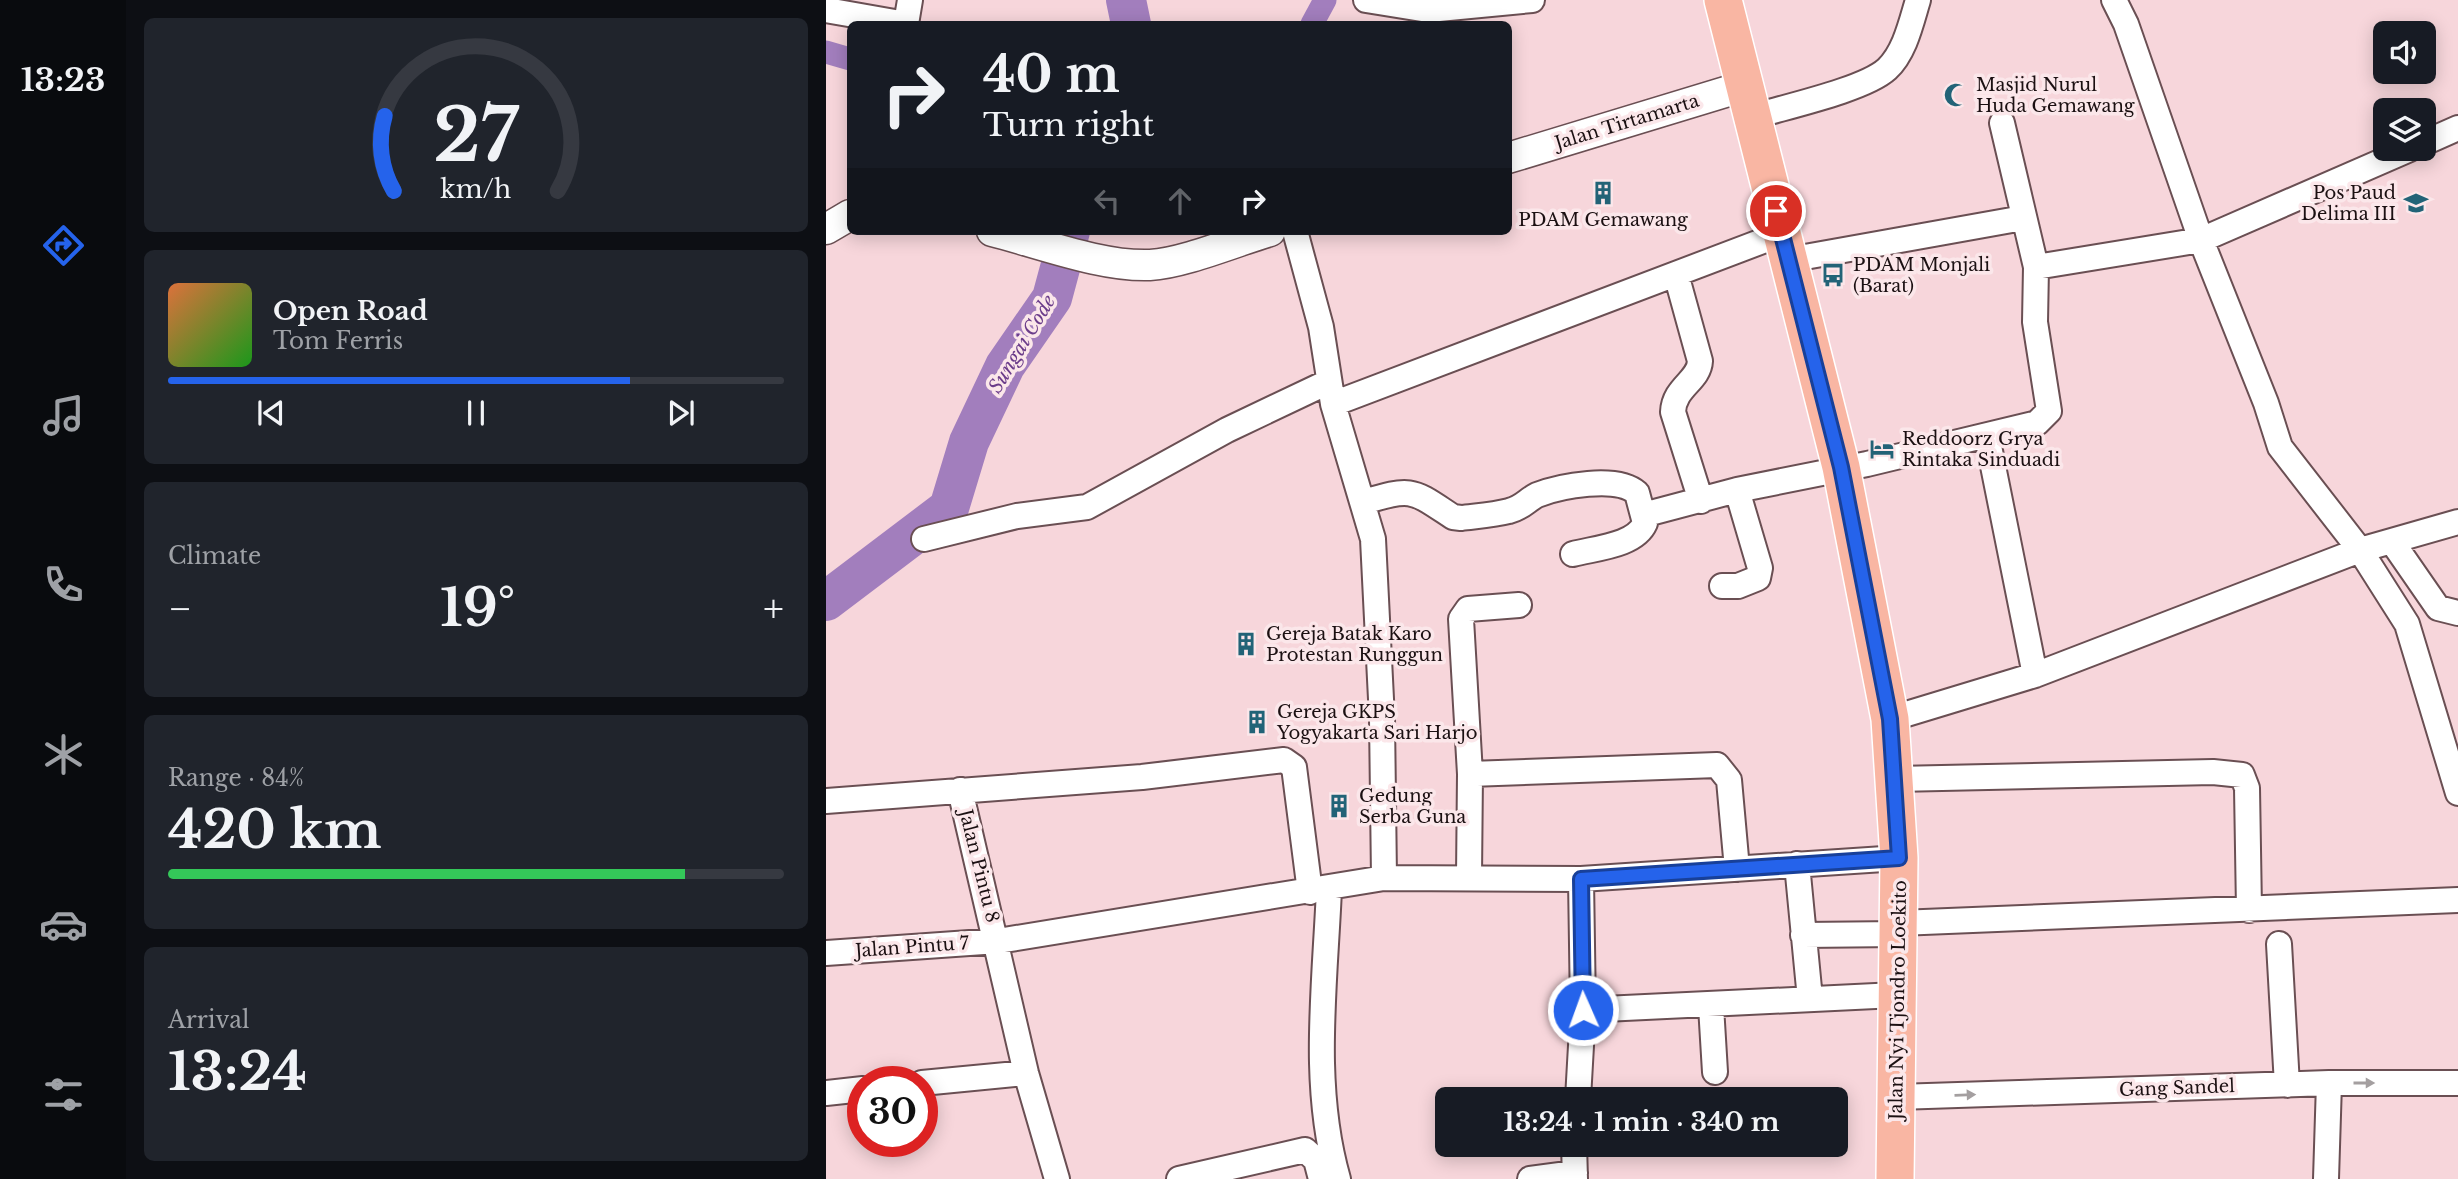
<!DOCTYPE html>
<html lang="en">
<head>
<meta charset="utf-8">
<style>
	body { margin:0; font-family:"Libre Baskerville",serif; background:#20242c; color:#f1f3f6; height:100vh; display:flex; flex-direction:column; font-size:26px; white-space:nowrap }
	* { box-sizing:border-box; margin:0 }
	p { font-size:23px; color:#9ea1a6 }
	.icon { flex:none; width:38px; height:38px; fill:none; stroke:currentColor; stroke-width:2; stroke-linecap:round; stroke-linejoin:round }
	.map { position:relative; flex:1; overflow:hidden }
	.sheet { display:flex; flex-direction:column; gap:18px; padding:18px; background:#0d0f14; width:700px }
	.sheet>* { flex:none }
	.top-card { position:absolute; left:21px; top:21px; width:665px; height:214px; border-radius:10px; box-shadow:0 4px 18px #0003; background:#171b24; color:#f1f3f6; overflow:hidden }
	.fabs { position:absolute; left:1547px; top:21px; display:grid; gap:14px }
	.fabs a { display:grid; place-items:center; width:63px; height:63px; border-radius:10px; background:#171b24; box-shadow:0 4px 18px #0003; font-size:35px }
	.speed { position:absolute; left:21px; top:1066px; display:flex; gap:14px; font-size:35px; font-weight:700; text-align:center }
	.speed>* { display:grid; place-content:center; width:91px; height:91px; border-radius:50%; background:#171b24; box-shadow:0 4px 18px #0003; line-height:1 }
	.speed .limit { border:10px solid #d22; background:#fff; color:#111 }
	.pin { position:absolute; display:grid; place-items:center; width:60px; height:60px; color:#fff; margin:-30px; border:4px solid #fff; border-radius:50%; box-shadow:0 2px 7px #0007 }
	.me { position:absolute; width:77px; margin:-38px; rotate:358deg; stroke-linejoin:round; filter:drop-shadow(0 0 5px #0008) }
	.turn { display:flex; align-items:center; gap:24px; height:147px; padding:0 21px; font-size:32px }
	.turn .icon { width:91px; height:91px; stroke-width:2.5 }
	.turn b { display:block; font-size:49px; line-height:60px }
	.lanes { display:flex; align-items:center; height:66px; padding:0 21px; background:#0003; justify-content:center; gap:35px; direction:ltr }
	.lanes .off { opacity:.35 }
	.big { font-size:52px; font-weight:700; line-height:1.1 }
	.sheet .widget { flex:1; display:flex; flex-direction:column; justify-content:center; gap:10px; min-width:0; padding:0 24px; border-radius:10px; background:#20242c }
	.sheet .dial { align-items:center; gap:0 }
	.dial svg { height:182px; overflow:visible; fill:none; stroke:#363941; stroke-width:7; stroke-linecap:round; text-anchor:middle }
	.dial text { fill:#f1f3f6; stroke:none }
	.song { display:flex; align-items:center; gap:21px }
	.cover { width:84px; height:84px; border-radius:10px; background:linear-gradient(135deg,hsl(20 70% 55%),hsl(120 70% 35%)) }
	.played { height:7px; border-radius:4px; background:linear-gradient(90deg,#2563eb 75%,#363941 75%) }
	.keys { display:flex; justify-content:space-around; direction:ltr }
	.heat { display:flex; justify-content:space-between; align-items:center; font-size:38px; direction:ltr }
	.charge { height:10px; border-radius:5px; background:linear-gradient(90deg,#34c759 84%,#363941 0) }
	.trip { position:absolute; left:609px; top:1087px; width:413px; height:70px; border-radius:10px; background:#171b24; box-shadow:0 4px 18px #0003; font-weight:700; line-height:70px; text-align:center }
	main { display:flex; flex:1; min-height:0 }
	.tabs { display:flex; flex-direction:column; width:126px; justify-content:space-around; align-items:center; background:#090b0e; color:#9ea1a6 }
	.tabs .icon { width:49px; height:49px }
	.tabs .selected { color:#2563eb }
	.tabs b { font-size:32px; color:#f1f3f6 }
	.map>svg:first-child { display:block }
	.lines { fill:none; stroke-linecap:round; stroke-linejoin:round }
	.canal { stroke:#a27ebd; stroke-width:23 }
	.river { stroke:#a27ebd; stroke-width:40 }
	.minor-casing { stroke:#6a4f53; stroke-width:28 }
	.tertiary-casing { stroke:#6a4f53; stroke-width:33 }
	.primary-casing { stroke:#fff; stroke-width:40 }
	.minor { stroke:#fff; stroke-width:24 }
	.tertiary { stroke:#fff; stroke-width:30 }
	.primary { stroke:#f9b6a3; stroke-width:37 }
	.oneway { fill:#a49fa0 }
	.route-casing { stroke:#184099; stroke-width:18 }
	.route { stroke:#2563eb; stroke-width:12 }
	.labels { text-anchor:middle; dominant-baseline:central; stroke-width:7; stroke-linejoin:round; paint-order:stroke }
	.poi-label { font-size:18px; fill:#1b1012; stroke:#fbe7ea; text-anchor:start }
	.street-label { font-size:18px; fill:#1b1012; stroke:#fbe7ea }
	.water-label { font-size:19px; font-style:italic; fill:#6b3c8a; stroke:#fbe7ea }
</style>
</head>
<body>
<main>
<nav class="tabs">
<b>13:23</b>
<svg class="icon selected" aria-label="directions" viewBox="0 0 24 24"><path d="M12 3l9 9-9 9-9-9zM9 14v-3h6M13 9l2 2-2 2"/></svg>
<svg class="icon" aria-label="music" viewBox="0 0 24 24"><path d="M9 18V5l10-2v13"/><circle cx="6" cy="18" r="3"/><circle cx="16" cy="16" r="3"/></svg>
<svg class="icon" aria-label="phone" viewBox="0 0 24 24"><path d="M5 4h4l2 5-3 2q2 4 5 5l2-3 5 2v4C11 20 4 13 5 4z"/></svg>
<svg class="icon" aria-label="climate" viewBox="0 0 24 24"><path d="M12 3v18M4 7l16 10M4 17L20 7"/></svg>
<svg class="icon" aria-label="car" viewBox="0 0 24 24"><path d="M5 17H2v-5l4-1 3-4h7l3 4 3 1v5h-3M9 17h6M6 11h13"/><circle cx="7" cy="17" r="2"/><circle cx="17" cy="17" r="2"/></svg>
<svg class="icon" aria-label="filters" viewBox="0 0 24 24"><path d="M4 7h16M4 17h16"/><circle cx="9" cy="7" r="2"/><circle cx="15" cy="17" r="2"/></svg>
</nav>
<section class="sheet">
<div class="widget dial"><svg viewBox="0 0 100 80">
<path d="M14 69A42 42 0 1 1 86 69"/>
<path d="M14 69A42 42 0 0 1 10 36" stroke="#2563eb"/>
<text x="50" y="56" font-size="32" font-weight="700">27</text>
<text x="50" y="72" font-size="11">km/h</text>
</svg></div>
<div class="widget">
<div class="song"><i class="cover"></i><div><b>Open Road</b><p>Tom Ferris</p></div></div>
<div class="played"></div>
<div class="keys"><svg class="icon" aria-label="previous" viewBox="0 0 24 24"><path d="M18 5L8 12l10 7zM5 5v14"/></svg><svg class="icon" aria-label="pause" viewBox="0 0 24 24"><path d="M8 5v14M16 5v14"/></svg><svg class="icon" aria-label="next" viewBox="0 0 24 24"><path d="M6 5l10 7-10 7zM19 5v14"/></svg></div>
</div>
<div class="widget"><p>Climate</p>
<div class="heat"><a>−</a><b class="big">19°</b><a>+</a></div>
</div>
<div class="widget"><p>Range · 84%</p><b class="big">420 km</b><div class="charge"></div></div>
<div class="widget"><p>Arrival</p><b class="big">13:24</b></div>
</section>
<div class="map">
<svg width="1632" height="1179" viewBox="0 0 1632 1179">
	<rect width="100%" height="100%" fill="#f7d6db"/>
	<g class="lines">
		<!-- canal -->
		<path class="canal" d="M486,24L499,0
			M0,52L24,59"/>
		<!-- river -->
		<path class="river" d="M300,0L305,24
			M0,601L123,508L143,442L179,366L226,298L244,231"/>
		<!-- minor casing -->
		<g class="minor-casing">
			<path id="minor" d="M540,0L602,10L706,0
				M1288,0L1300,24L1375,240L1440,403L1454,447L1534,550L1581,624L1632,793
				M0,10L80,24
				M80,24L84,0
				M926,117C958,107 1038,90 1061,69C1079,52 1085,23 1092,0
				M1598,143L1632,128
				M469,231L495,327L507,404L547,539L556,719L558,878
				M962,260L1197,218
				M1210,267L1375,240L1584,149
				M850,274L874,361C873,381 848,387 847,412L875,501
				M507,404L955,234
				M1161,436L1209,675
				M538,502C587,487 586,490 627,517L635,518C651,516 668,515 683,511C696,508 701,500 711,495C734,486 791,475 811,493L819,523C809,546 769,548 747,554
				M817,515L911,490
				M98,539L191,516L261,507L401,430L502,382
				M1567,543L1612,608L1632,613
				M896,586H912L932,578L934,568L911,490L1041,464L1211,423L1223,411L1209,322L1210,267L1176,123
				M1064,719L1209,675L1534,550L1632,522
				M644,774L635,619L642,609L693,605
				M1070,779L1387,772L1416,775L1421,788L1423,910
				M134,790L200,1073L231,1179
				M0,801L316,777L458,760L468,767L484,892
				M971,864L984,999
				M643,876L644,774L891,765L903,780L911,869
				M503,889C499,985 485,1085 512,1179
				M1073,923L1632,900
				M977,935L1073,934
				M1453,944L1461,1085
				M0,953L172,941L558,878L755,879L1073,858
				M885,1006L889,1072
				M757,1010L1070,995
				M96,1083L200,1073
				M0,1093L37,1089
				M1071,1097L1503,1083H1632
				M752,1099L757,1010L755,879
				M748,1144L749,1179
				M353,1179L479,1150L490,1160L495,1179
				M704,1179L749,1173
				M1500,1179L1503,1083"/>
		</g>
		<!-- tertiary casing -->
		<g class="tertiary-casing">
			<path id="tertiary" d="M682,158L919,86
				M0,229L24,215
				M166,231C214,243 276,267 324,265C358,263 410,241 444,231"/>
		</g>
		<!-- primary casing -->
		<g class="primary-casing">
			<path id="primary" d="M897,0L1015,467L1064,719L1073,858L1069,1179"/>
		</g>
		<!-- minor -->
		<use href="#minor" class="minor"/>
		<!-- tertiary -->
		<use href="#tertiary" class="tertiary"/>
		<!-- primary -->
		<use href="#primary" class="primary"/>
	</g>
	<!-- one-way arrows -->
	<defs><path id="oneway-solid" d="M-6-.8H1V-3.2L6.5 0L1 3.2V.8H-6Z" transform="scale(1.75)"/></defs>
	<g class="oneway">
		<use href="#oneway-solid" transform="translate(1538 1083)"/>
		<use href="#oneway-solid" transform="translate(1139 1095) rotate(-2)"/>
	</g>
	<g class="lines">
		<!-- route casing -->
		<g class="route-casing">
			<path id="route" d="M757,1010L755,879L1073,858L1064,719L1015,467L950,211"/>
		</g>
		<!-- route -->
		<use href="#route" class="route"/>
	</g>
	<!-- icons -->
	<defs>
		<g id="mosque-bare" transform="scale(1.89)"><path d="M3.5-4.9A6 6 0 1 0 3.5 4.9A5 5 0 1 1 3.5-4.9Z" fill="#226377" stroke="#fbe7ea" stroke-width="2.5" paint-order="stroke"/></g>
		<g id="building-bare" transform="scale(1.89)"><path d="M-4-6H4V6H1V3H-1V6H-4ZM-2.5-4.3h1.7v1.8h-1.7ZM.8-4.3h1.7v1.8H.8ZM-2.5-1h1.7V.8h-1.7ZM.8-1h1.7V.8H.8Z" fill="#226377" stroke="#fbe7ea" stroke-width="2.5" paint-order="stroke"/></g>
		<g id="school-bare" transform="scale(1.89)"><path d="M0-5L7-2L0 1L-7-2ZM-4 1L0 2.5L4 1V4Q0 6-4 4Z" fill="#226377" stroke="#fbe7ea" stroke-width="2.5" paint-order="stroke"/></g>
		<g id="bus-bare" transform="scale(1.89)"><path d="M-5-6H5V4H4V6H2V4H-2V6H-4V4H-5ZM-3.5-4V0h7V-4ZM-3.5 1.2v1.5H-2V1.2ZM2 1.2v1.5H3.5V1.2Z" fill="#226377" stroke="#fbe7ea" stroke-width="2.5" paint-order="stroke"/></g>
		<g id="hotel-bare" transform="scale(1.89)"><path d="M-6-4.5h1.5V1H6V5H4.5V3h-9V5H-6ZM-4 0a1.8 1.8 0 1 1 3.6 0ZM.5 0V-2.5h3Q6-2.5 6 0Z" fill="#226377" stroke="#fbe7ea" stroke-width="2.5" paint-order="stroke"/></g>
	</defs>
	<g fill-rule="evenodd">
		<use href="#mosque-bare" x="1130" y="95"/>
		<use href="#building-bare" x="777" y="193"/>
		<use href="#school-bare" x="1590" y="203"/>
		<use href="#bus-bare" x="1007" y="275"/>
		<use href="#hotel-bare" x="1056" y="449"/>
		<use href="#building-bare" x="420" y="644"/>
		<use href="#building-bare" x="431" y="722"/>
		<use href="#building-bare" x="513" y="806"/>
	</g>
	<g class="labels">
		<!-- poi labels -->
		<g class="poi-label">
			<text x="1150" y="85">Masjid Nurul<tspan x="1150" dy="21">Huda Gemawang</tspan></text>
			<text x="1570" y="193" text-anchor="end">Pos Paud<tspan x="1570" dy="21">Delima III</tspan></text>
			<text x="777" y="220" text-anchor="middle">PDAM Gemawang</text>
			<text x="1027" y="265">PDAM Monjali<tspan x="1027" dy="21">(Barat)</tspan></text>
			<text x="1076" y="439">Reddoorz Grya<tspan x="1076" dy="21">Rintaka Sinduadi</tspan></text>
			<text x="440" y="634">Gereja Batak Karo<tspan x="440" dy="21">Protestan Runggun</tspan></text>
			<text x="451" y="712">Gereja GKPS<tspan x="451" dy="21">Yogyakarta Sari Harjo</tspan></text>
			<text x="533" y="796">Gedung<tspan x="533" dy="21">Serba Guna</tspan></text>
		</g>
		<!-- street labels -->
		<g class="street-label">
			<text transform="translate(801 122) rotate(-17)">Jalan Tirtamarta</text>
			<text transform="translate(153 866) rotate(76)">Jalan Pintu 8</text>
			<text transform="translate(86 947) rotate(-4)">Jalan Pintu 7</text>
			<text transform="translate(1072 1000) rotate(-89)">Jalan Nyi Tjondro Loekito</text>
			<text transform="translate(1351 1088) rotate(-2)">Gang Sandel</text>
		</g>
		<!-- water labels -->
		<g class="water-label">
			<text transform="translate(196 344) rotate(-59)">Sungai Code</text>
		</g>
	</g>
</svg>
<div class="fabs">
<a><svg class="icon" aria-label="sound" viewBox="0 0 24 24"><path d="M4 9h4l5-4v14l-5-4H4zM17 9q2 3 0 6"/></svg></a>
<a><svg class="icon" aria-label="layers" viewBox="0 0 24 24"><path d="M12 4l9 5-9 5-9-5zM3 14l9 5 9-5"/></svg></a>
</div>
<div class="speed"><div class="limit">30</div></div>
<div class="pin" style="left:950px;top:211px;background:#d93025"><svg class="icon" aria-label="arrive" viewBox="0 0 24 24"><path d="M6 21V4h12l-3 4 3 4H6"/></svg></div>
<svg class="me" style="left:757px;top:1010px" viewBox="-20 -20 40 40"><circle r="17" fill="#2563eb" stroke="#fff" stroke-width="3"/><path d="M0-11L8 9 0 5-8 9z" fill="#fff"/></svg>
<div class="trip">13:24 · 1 min · 340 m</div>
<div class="top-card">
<div class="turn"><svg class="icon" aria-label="right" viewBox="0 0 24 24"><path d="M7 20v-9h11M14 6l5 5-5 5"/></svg><div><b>40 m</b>Turn right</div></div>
<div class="lanes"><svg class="icon off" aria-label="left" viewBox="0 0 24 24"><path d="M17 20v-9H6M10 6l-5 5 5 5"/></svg><svg class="icon off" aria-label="ahead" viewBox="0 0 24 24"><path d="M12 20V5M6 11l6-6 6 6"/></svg><svg class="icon" aria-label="right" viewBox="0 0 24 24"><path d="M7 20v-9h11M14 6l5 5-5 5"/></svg></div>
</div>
</div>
</main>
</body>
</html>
